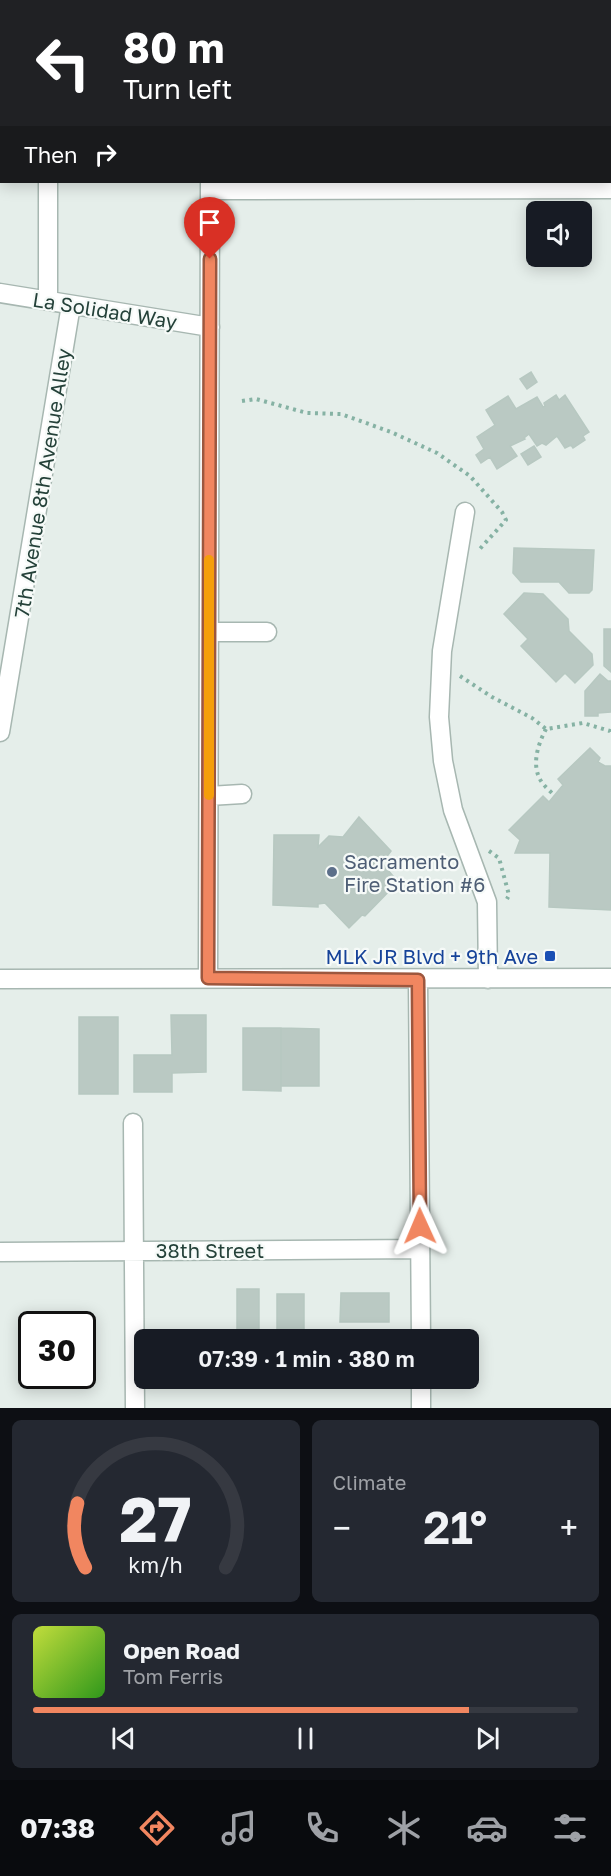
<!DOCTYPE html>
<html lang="en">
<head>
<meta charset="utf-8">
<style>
	body { margin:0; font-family:"Golos Text",sans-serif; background:#242831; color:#f1f3f6; height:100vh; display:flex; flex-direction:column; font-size:22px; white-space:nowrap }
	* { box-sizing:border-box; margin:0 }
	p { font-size:20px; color:#9ea1a6 }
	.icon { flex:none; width:33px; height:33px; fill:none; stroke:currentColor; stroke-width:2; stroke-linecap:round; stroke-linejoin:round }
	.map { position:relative; height:1408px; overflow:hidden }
	.side { display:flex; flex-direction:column; gap:12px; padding:12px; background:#0d0f14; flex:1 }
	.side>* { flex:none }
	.top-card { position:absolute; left:0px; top:0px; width:612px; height:183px; box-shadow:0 3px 15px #0003; background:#202124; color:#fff; overflow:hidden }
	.buttons { position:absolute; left:526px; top:201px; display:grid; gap:12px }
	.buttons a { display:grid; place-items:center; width:66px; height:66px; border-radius:9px; background:#171b24; box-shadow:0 3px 15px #0003; font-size:30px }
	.speed { position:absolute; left:18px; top:1311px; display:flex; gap:12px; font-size:30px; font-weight:700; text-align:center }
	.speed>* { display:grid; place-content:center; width:78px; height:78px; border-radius:50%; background:#171b24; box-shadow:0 3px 15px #0003; line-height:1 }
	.speed .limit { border:3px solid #111; border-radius:9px; background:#fff; color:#111 }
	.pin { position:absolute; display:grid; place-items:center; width:51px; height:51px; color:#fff; margin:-62px -26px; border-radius:50% 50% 50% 0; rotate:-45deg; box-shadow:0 0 6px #0007 }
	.pin .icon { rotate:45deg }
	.me { position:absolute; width:66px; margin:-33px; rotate:359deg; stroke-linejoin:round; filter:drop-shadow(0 0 4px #0008) }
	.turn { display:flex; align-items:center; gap:21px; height:126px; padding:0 24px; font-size:27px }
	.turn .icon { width:78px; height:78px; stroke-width:2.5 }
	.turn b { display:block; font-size:42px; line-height:51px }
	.then { display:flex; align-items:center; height:57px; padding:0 24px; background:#0003; gap:12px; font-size:22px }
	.big { font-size:45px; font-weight:600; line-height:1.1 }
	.side .widget { flex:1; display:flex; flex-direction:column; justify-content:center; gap:9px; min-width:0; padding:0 21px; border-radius:9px; background:#242831 }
	.side .dial { align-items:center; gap:0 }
	.dial svg { height:156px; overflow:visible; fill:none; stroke:#363941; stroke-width:7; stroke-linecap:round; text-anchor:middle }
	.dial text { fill:#f1f3f6; stroke:none }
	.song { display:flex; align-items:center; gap:18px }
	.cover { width:72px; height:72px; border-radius:9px; background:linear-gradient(135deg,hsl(70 70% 55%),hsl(110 70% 35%)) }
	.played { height:6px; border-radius:3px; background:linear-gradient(90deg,#f18660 80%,#363941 80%) }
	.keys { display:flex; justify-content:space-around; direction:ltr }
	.heat { display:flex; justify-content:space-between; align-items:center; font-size:33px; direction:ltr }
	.side .tiles { flex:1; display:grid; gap:12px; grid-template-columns:1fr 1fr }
	.widget:last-child { grid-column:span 2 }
	.trip { position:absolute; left:134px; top:1329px; width:345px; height:60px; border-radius:9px; background:#171b24; box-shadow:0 3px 15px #0003; font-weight:600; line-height:60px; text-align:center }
	.tabs { display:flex; height:96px; justify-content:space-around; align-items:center; background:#090b0e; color:#9ea1a6 }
	.tabs .icon { width:42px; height:42px }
	.tabs .active { color:#f18660 }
	.tabs b { font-size:27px; color:#f1f3f6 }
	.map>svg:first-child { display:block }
	.building { fill:#bac9c3; stroke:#b7c8c1; stroke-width:1.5 }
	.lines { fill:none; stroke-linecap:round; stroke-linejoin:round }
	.minor-casing { stroke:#a7b7b1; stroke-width:21 }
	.path { stroke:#86b2a4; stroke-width:4; stroke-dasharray:3 4.5; stroke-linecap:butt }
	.minor { stroke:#fff; stroke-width:18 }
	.route-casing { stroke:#9d573e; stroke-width:15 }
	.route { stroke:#f18660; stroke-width:10 }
	.slow { stroke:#f59e0b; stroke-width:10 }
	.service-dot { fill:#5c6f8a; stroke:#f6faf8; stroke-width:2 }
	.transit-dot { fill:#1a4fb4; stroke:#f6faf8; stroke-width:2 }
	.labels { text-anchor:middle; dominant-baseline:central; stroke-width:4.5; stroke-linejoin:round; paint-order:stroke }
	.street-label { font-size:20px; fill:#244139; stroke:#f6faf8 }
	.service-label { font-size:20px; fill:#4e5e75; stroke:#f6faf8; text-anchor:start }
	.transit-label { font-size:20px; fill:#164399; stroke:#f6faf8; text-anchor:end }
</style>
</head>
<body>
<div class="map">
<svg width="611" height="1408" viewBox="0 0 611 1408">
	<rect width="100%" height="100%" fill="#e5eeea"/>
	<!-- building -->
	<path class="building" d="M531,372L537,382L527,389L520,379Z
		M556,395L559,400L565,395L589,432L583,436L585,440L573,448L571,445L565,448L557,436L546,445L542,443L537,446L529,434L524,438L525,439L510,446L517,456L497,469L490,457L481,463L476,455L484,449L477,437L495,425L486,410L508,396L516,409L537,397L543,407L545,406L544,403Z
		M534,446L541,457L528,465L521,454Z
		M514,548L594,550L592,590L589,593H569L559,582H521L513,573Z
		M524,593L543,594L568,619L569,631L592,654L593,665L575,683L565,673L556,682L521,646L528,639L504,614Z
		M604,629H611V672L604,666Z
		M600,674L608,681H611V712L598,713V716H585V691Z
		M590,748L600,758L598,762L605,766H611V910L549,907L550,853H515L520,840L509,830L543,796L549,802L563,785L558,779Z
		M359,817L391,851L382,863L398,882L365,916L362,915L349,928L325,903L318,904V907L273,905L274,835H319L318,847L329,836L343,837Z
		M171,1015H206V1072L172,1073V1092H134V1055H172Z
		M79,1017H118V1094H79Z
		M243,1028H281V1091L243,1090Z
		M281,1028L319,1029V1086H281Z
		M237,1289H259V1340H237Z
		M341,1293H389V1322H340Z
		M277,1294H304V1337H277Z"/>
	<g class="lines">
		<!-- minor casing -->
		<g class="minor-casing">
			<path id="minor" d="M48,2V0
				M211,2V0
				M0,125H2
				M210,190L611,189
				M0,293L210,327
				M48,300V182
				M465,512L442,651L439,717L443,761L453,810L487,902L488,979
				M209,632H267
				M0,732L71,305
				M209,796L242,794
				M208,978L210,182
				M0,979L611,978
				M418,980L421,1340
				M133,1123L135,1408
				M0,1252L420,1249
				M421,1378V1408"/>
		</g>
		<!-- path -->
		<path class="path" d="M242,401L256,399L307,413L341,414L391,432L437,453L470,476L502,512L506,520L478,551
			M460,676L492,697L532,718L546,729L583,723L610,731L611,734
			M546,729C538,744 531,765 541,781C544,786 550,791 554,795
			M489,851L499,858L509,895L507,899"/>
		<!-- minor -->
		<use href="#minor" class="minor"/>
	</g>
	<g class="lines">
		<!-- route casing -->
		<g class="route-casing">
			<path id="route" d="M210,259L208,978L418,980L420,1226"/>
		</g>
		<!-- route -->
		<use href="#route" class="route"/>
		<!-- slow -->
		<path class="slow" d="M209,795V560"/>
	</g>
	<!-- markers -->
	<circle class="service-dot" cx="332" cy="872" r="6"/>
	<rect class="transit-dot" x="544" y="950" width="12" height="12" rx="3"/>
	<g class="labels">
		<!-- street labels -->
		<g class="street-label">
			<text transform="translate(105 310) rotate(9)">La Solidad Way</text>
			<text transform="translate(42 483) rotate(-81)">7th Avenue 8th Avenue Alley</text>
			<text x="210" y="1250">38th Street</text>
		</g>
		<!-- service labels -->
		<g class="service-label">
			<text x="344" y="861">Sacramento<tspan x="344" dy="23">Fire Station #6</tspan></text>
		</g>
		<!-- transit labels -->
		<g class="transit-label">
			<text x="538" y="956">MLK JR Blvd + 9th Ave</text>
		</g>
	</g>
</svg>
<div class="buttons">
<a><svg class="icon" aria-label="sound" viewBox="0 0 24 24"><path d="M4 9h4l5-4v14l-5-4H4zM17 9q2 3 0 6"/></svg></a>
</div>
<div class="speed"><div class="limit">30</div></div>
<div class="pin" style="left:210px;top:259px;background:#d93025"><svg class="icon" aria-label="arrive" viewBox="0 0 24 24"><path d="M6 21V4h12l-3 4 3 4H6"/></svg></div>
<svg class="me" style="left:420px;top:1226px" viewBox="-20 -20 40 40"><path d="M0-17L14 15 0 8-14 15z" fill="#f18660" stroke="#fff" stroke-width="4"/></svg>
<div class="trip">07:39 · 1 min · 380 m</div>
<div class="top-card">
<div class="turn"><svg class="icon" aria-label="left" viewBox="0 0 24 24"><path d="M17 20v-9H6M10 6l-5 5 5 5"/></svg><div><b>80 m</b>Turn left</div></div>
<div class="then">Then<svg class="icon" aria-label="right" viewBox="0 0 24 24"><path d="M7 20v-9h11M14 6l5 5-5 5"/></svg></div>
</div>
</div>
<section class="side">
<div class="tiles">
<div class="widget dial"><svg viewBox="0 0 100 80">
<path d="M14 69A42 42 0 1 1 86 69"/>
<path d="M14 69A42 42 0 0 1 10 36" stroke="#f18660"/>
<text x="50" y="56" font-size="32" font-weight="700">27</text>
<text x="50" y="72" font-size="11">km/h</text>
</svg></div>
<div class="widget"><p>Climate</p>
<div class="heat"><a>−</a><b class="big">21°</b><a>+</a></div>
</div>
<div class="widget">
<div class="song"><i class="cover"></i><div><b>Open Road</b><p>Tom Ferris</p></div></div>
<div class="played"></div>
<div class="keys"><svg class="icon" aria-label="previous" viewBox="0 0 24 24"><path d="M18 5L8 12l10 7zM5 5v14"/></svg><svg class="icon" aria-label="pause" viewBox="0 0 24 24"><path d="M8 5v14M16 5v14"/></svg><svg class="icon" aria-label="next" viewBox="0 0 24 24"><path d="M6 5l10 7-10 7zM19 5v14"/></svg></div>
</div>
</div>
</section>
<nav class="tabs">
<b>07:38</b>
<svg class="icon active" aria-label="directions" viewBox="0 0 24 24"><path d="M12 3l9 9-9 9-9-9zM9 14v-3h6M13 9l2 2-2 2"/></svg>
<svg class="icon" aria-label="music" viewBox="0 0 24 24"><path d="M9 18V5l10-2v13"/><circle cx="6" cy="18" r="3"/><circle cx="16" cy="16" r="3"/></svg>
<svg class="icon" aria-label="phone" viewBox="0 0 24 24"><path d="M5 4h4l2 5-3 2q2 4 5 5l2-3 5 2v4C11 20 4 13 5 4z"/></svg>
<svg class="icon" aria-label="climate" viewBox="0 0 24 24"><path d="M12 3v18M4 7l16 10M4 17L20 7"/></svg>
<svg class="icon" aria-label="car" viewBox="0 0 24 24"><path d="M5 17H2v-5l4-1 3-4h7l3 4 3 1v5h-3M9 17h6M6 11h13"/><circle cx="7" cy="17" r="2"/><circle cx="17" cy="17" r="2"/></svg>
<svg class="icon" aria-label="filters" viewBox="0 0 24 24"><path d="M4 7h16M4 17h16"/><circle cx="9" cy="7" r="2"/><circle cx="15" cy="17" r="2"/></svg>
</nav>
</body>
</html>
